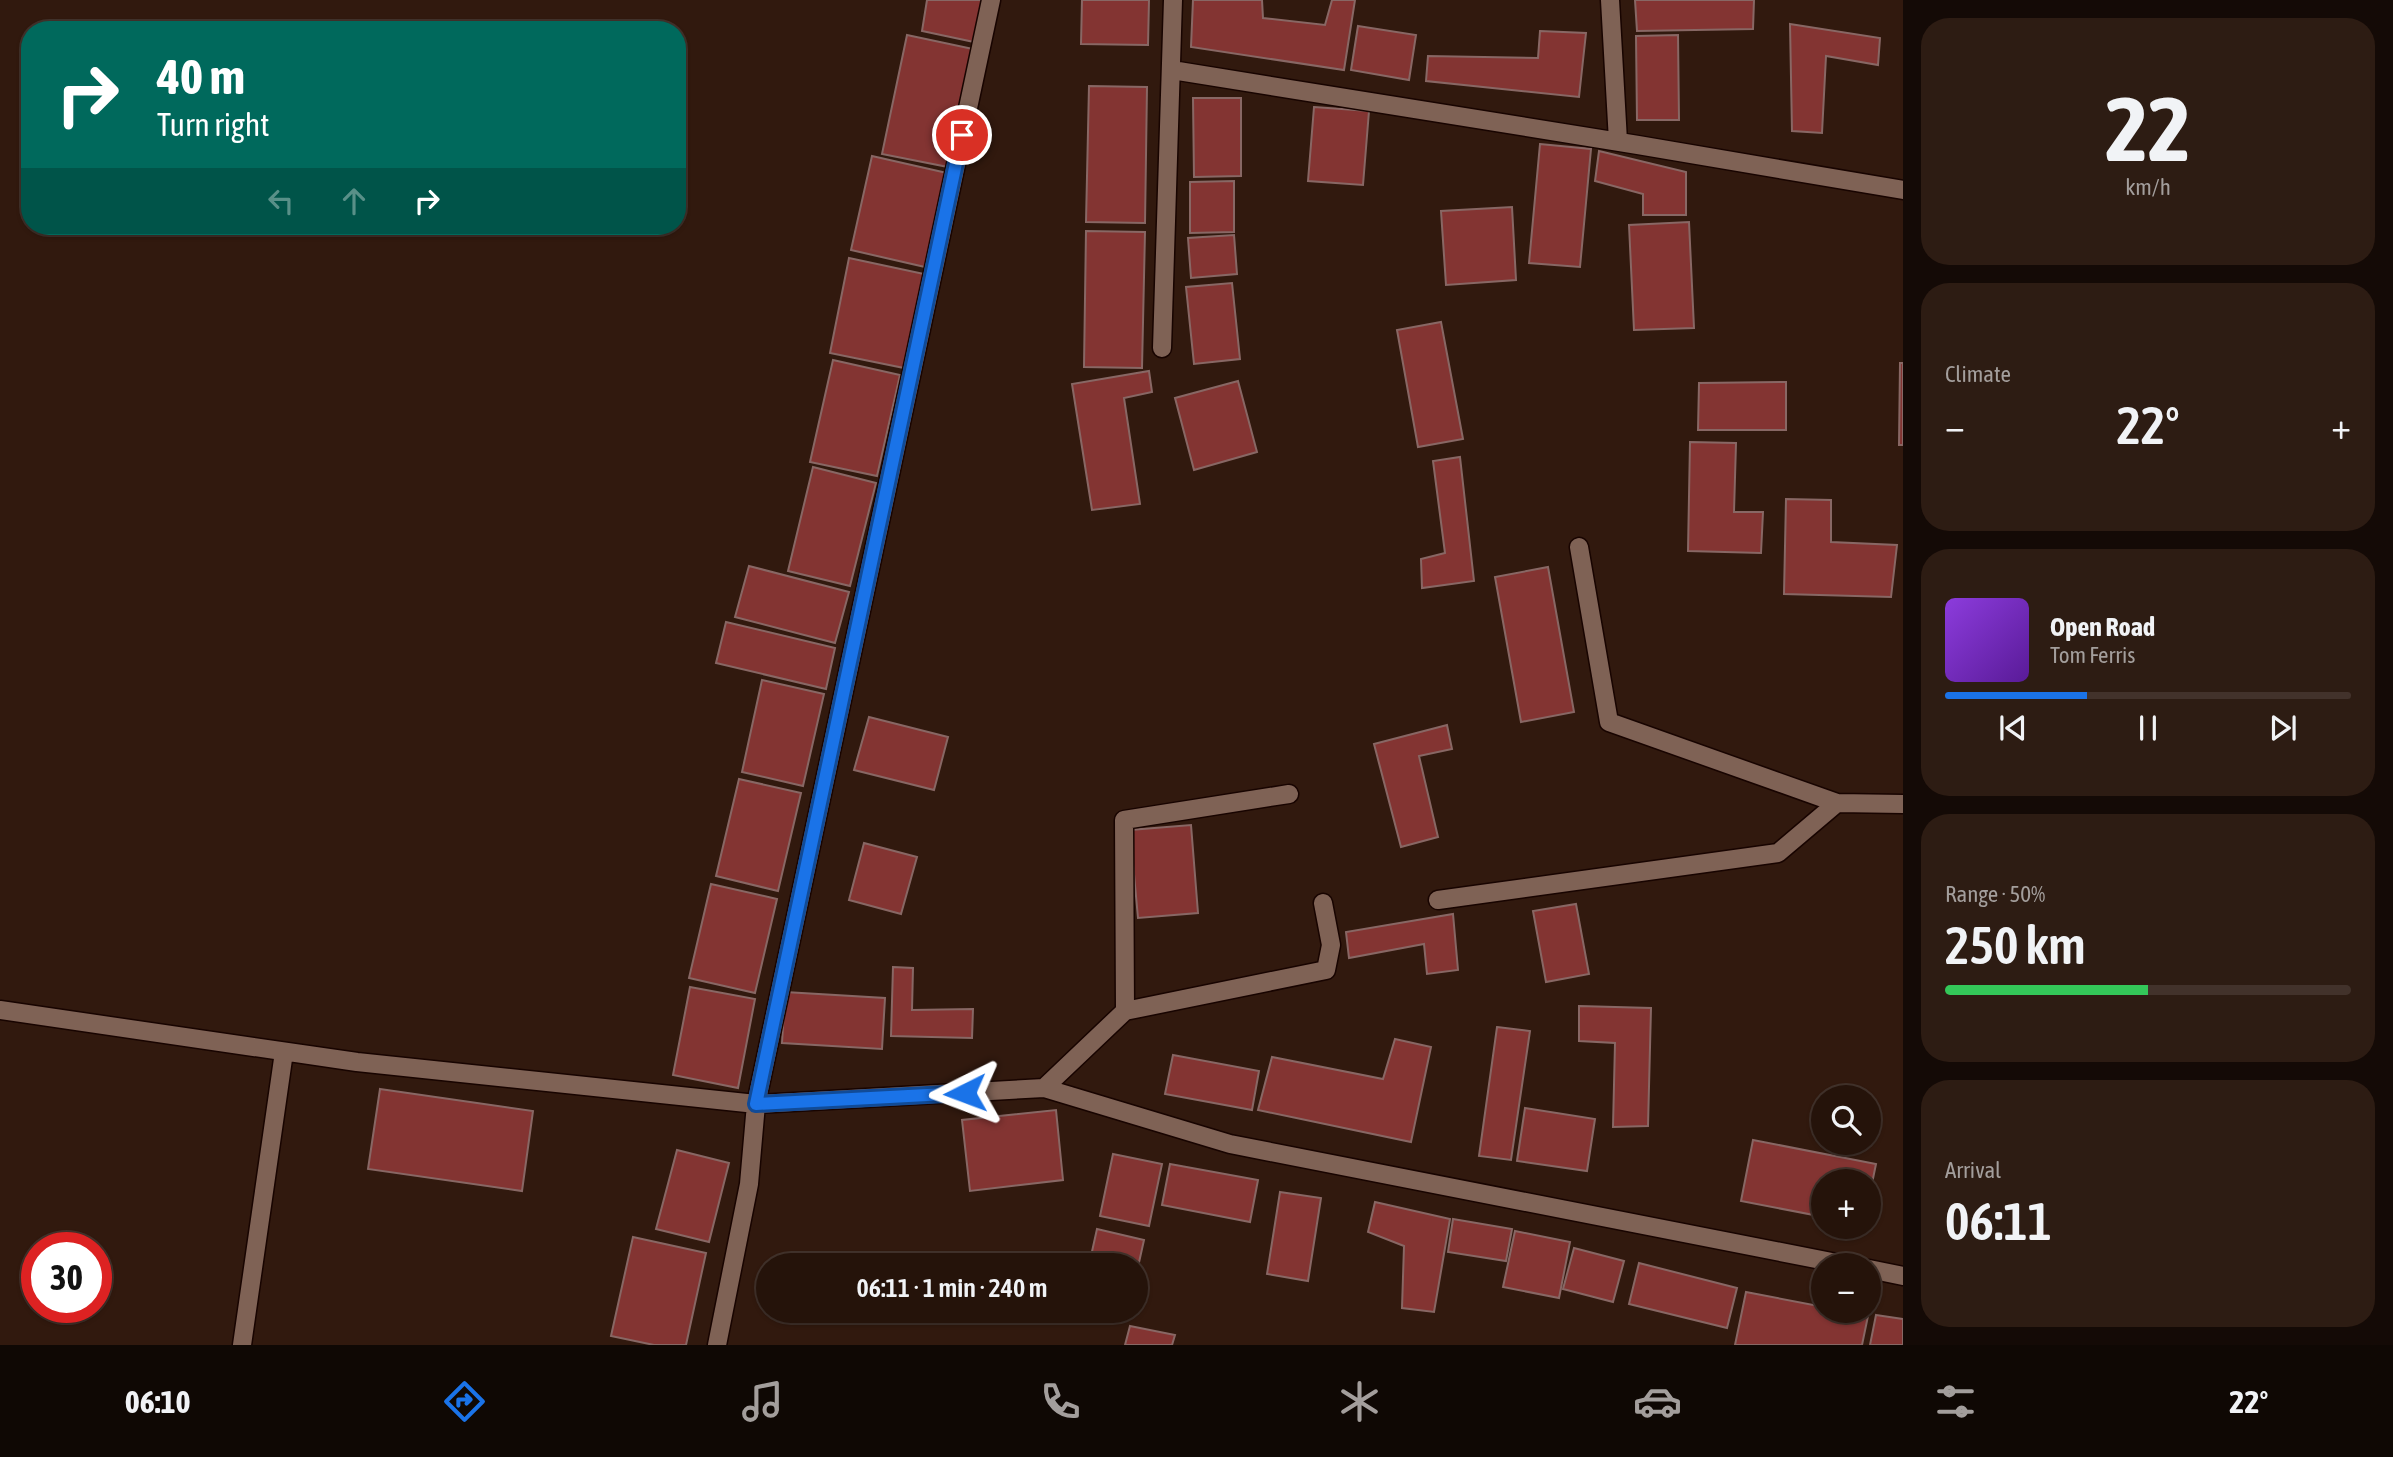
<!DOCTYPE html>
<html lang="en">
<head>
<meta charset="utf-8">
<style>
	body { margin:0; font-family:"Asap Condensed",sans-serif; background:#2d1c13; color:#f1f3f6; height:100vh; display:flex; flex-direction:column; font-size:26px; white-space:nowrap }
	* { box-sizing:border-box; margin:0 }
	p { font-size:23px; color:#a39e9c }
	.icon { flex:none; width:38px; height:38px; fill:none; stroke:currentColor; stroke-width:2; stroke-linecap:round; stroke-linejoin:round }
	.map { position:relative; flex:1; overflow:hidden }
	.details { display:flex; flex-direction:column; gap:18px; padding:18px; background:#140a06; width:490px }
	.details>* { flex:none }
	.top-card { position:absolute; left:21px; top:21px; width:665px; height:214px; border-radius:28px; box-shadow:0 2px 5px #0004,0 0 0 2px #42322b; background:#00695c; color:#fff; overflow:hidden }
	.controls { position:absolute; left:1811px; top:1085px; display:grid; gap:14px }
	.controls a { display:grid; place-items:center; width:70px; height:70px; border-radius:50%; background:#25130a; box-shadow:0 2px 5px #0004,0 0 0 2px #42322b; font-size:35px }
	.speed { position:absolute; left:21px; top:1232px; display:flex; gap:14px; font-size:35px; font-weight:700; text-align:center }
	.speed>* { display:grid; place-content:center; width:91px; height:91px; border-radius:50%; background:#25130a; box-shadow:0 2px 5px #0004,0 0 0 2px #42322b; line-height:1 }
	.speed .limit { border:10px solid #d22; background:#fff; color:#111 }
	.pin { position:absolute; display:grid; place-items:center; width:60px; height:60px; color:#fff; margin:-30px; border:4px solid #fff; border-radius:50%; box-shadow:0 2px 7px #0007 }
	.me { position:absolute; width:77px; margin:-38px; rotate:267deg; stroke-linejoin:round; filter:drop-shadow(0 0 5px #0008) }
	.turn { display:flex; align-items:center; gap:24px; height:147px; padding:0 21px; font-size:32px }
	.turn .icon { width:91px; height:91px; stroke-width:2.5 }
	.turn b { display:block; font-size:49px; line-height:60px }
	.lanes { display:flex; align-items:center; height:66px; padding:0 21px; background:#0003; justify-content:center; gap:35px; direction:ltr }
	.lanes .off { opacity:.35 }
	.big { font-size:52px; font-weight:600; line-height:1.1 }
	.details .tile { flex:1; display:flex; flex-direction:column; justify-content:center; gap:10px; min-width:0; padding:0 24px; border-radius:28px; background:#2d1c13 }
	.details .dial { align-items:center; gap:0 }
	.dial b { font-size:91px; line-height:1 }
	.song { display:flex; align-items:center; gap:21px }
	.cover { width:84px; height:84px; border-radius:10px; background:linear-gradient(135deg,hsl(270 70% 55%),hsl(270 70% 35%)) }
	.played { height:7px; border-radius:4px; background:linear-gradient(90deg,#1a73e8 35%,#42322b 35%) }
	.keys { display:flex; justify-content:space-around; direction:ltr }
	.heat { display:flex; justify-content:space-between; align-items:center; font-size:38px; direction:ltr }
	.charge { height:10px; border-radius:5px; background:linear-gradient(90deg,#34c759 50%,#42322b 0) }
	.trip { position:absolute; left:756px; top:1253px; width:392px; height:70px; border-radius:35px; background:#25130a; box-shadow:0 2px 5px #0004,0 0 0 2px #42322b; font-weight:600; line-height:70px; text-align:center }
	.dock { display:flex; height:112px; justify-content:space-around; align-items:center; background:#0f0804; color:#a39e9c }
	.dock .icon { width:49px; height:49px }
	.dock .active { color:#1a73e8 }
	.dock b { font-size:32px; color:#f1f3f6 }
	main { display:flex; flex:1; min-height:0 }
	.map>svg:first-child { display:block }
	.building { fill:#833432; stroke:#886764; stroke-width:2 }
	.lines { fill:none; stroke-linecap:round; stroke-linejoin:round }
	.minor-casing { stroke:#180400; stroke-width:21 }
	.minor { stroke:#7f6255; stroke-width:18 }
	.route-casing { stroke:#114b97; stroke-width:18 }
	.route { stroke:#1a73e8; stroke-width:12 }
</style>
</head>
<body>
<main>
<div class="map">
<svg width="1903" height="1345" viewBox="0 0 1903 1345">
	<rect width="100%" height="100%" fill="#31190e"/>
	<!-- building -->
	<path class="building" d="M927,0H983L974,42L922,31Z
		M1082,0H1149L1148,45L1081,44Z
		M1193,0H1262L1263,18L1325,25L1332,0H1355L1344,70L1191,47Z
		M1635,0H1754L1753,29L1637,31Z
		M1790,24L1880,38L1878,65L1826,56L1822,133L1792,131Z
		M1358,26L1416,35L1409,80L1351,70Z
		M1540,31L1586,33L1579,97L1426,81L1428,56L1538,58Z
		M907,35L973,49L948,167L882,154Z
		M1678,35L1679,120H1637L1636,36Z
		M1089,86L1147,87L1145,223L1086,222Z
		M1193,98H1241V176L1194,177Z
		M1314,107L1369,111L1363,185L1308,181Z
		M1540,144L1591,149L1580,267L1529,263Z
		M1599,151L1686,172V215H1643V194L1595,181Z
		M872,156L947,173L925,267L851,250Z
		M1234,181V232L1190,233V182Z
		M1512,207L1516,280L1446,285L1441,211Z
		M1689,222L1694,328L1634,330L1629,225Z
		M1086,231L1145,232L1142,368L1084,367Z
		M1234,235L1237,274L1191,278L1188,238Z
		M849,258L924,274L904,368L830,353Z
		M1232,283L1240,359L1194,364L1186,287Z
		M1441,322L1463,439L1418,447L1397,330Z
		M833,360L900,375L877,476L810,462Z
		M1900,363H1903V445H1899Z
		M1149,371L1152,392L1124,398L1140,504L1092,510L1072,384Z
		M1238,381L1257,452L1194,470L1175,398Z
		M1786,382V430H1698L1699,383Z
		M1690,442L1736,443L1734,512H1763L1761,553L1688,551Z
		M1460,457L1474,581L1422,588L1421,559L1445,553L1433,461Z
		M813,467L876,483L850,586L788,571Z
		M1786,499L1831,500V542L1897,545L1891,597L1784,594Z
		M749,566L849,592L835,643L735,617Z
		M1548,567L1574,712L1521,722L1495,577Z
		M726,622L835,648L826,689L716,663Z
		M762,680L824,694L803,786L742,772Z
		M869,717L948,737L934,790L854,770Z
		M1447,725L1452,749L1419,756L1438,837L1401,847L1374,744Z
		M739,779L801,793L778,891L716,876Z
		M1191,825L1198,913L1138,918L1130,830Z
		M864,843L917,857L901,914L849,900Z
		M711,884L777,899L755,993L689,978Z
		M1576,904L1589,974L1546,982L1533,911Z
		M1453,914L1458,970L1427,974L1424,944L1349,958L1346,932Z
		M893,967L913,968L912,1010L973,1009L972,1038L891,1036Z
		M690,987L755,999L738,1088L673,1075Z
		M785,992L885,998L882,1049L782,1043Z
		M1579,1006L1651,1008L1648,1126L1613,1127L1615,1043L1579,1041Z
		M1497,1027L1530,1031L1511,1160L1479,1156Z
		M1395,1039L1431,1047L1411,1142L1258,1110L1272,1057L1383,1079Z
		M1173,1055L1259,1071L1252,1110L1165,1094Z
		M380,1089L533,1111L522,1191L368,1169Z
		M1525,1108L1595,1119L1587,1171L1517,1161Z
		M1056,1110L1063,1180L970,1191L962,1120Z
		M1753,1140L1876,1164L1869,1198V1181H1824V1217L1741,1201Z
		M677,1150L729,1163L709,1242L656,1229Z
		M1113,1154L1162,1164L1149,1226L1100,1216Z
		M1170,1164L1258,1180L1250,1222L1162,1205Z
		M1280,1192L1321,1198L1308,1281L1267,1274Z
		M1375,1202L1450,1219L1434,1312L1402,1308L1404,1246L1368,1232Z
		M1453,1219L1512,1229L1506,1261L1448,1252Z
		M1097,1229L1144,1240L1136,1276V1265H1089Z
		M1515,1231L1570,1242L1559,1298L1503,1287Z
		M633,1237L706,1253L686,1345H654L611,1336Z
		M1574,1248L1624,1261L1613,1302L1563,1289Z
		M1639,1263L1737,1288L1727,1328L1629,1304Z
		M1746,1292L1824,1307V1311H1841L1868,1316L1862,1345H1735Z
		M1876,1315L1903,1319V1345H1870Z
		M1130,1326L1175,1335L1172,1345H1125Z"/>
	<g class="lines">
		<!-- minor casing -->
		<g class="minor-casing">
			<path id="minor" d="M1610,0L1618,141
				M1172,70L1638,145L1903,190
				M1162,348L1173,0
				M1579,547L1609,722L1837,803L1903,804
				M1438,900L1778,853L1837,803
				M0,1010L357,1062L756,1104L1044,1088L1230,1144L1847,1265
				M1125,1011L1124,820L1289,794
				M1044,1088L1125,1011L1326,970L1331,945L1323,903
				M1869,1269L1903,1276
				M242,1345L284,1052
				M717,1345L749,1184L756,1104L991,0"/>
		</g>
		<!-- minor -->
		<use href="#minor" class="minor"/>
	</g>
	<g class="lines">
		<!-- route casing -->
		<g class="route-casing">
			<path id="route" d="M962,135L756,1104L965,1093"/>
		</g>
		<!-- route -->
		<use href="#route" class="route"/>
	</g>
</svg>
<div class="controls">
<a><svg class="icon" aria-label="search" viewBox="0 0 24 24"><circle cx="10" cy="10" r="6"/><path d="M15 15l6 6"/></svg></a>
<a>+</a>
<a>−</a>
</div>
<div class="speed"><div class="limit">30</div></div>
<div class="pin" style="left:962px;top:135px;background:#d93025"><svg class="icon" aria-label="arrive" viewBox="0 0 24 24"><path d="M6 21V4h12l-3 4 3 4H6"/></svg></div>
<svg class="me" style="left:965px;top:1093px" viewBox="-20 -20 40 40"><path d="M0-17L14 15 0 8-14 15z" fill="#1a73e8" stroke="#fff" stroke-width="4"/></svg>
<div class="trip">06:11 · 1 min · 240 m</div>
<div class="top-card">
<div class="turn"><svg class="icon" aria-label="right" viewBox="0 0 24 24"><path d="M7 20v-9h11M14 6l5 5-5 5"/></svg><div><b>40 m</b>Turn right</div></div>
<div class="lanes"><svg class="icon off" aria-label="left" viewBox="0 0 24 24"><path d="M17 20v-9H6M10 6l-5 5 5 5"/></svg><svg class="icon off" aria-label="ahead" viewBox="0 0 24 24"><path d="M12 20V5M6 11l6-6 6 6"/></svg><svg class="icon" aria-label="right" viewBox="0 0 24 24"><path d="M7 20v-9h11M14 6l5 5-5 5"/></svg></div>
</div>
</div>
<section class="details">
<div class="tile dial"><b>22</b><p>km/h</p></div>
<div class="tile"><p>Climate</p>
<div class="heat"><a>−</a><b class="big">22°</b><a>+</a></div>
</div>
<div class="tile">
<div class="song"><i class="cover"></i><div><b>Open Road</b><p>Tom Ferris</p></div></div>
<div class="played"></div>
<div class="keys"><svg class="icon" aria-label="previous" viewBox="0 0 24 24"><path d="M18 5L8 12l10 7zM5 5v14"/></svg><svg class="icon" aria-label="pause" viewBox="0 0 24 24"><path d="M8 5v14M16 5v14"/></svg><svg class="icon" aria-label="next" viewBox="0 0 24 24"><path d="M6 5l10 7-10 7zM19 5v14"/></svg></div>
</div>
<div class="tile"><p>Range · 50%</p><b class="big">250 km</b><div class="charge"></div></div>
<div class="tile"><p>Arrival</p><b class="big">06:11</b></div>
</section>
</main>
<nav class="dock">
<b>06:10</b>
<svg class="icon active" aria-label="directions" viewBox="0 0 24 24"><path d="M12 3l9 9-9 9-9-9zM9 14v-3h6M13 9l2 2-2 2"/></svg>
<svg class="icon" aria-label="music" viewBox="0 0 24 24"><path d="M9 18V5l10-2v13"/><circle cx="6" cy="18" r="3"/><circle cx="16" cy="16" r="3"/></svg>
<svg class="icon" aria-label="phone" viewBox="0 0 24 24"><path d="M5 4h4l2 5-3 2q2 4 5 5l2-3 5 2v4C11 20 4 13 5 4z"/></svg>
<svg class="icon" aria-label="climate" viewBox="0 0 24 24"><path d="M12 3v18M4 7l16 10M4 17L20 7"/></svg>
<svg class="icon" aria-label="car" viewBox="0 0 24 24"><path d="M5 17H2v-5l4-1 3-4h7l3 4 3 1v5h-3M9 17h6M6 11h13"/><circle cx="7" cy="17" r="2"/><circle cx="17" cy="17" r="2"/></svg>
<svg class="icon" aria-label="filters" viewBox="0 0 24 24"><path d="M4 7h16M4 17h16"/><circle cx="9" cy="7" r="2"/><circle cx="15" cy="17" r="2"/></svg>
<b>22°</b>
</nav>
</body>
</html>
